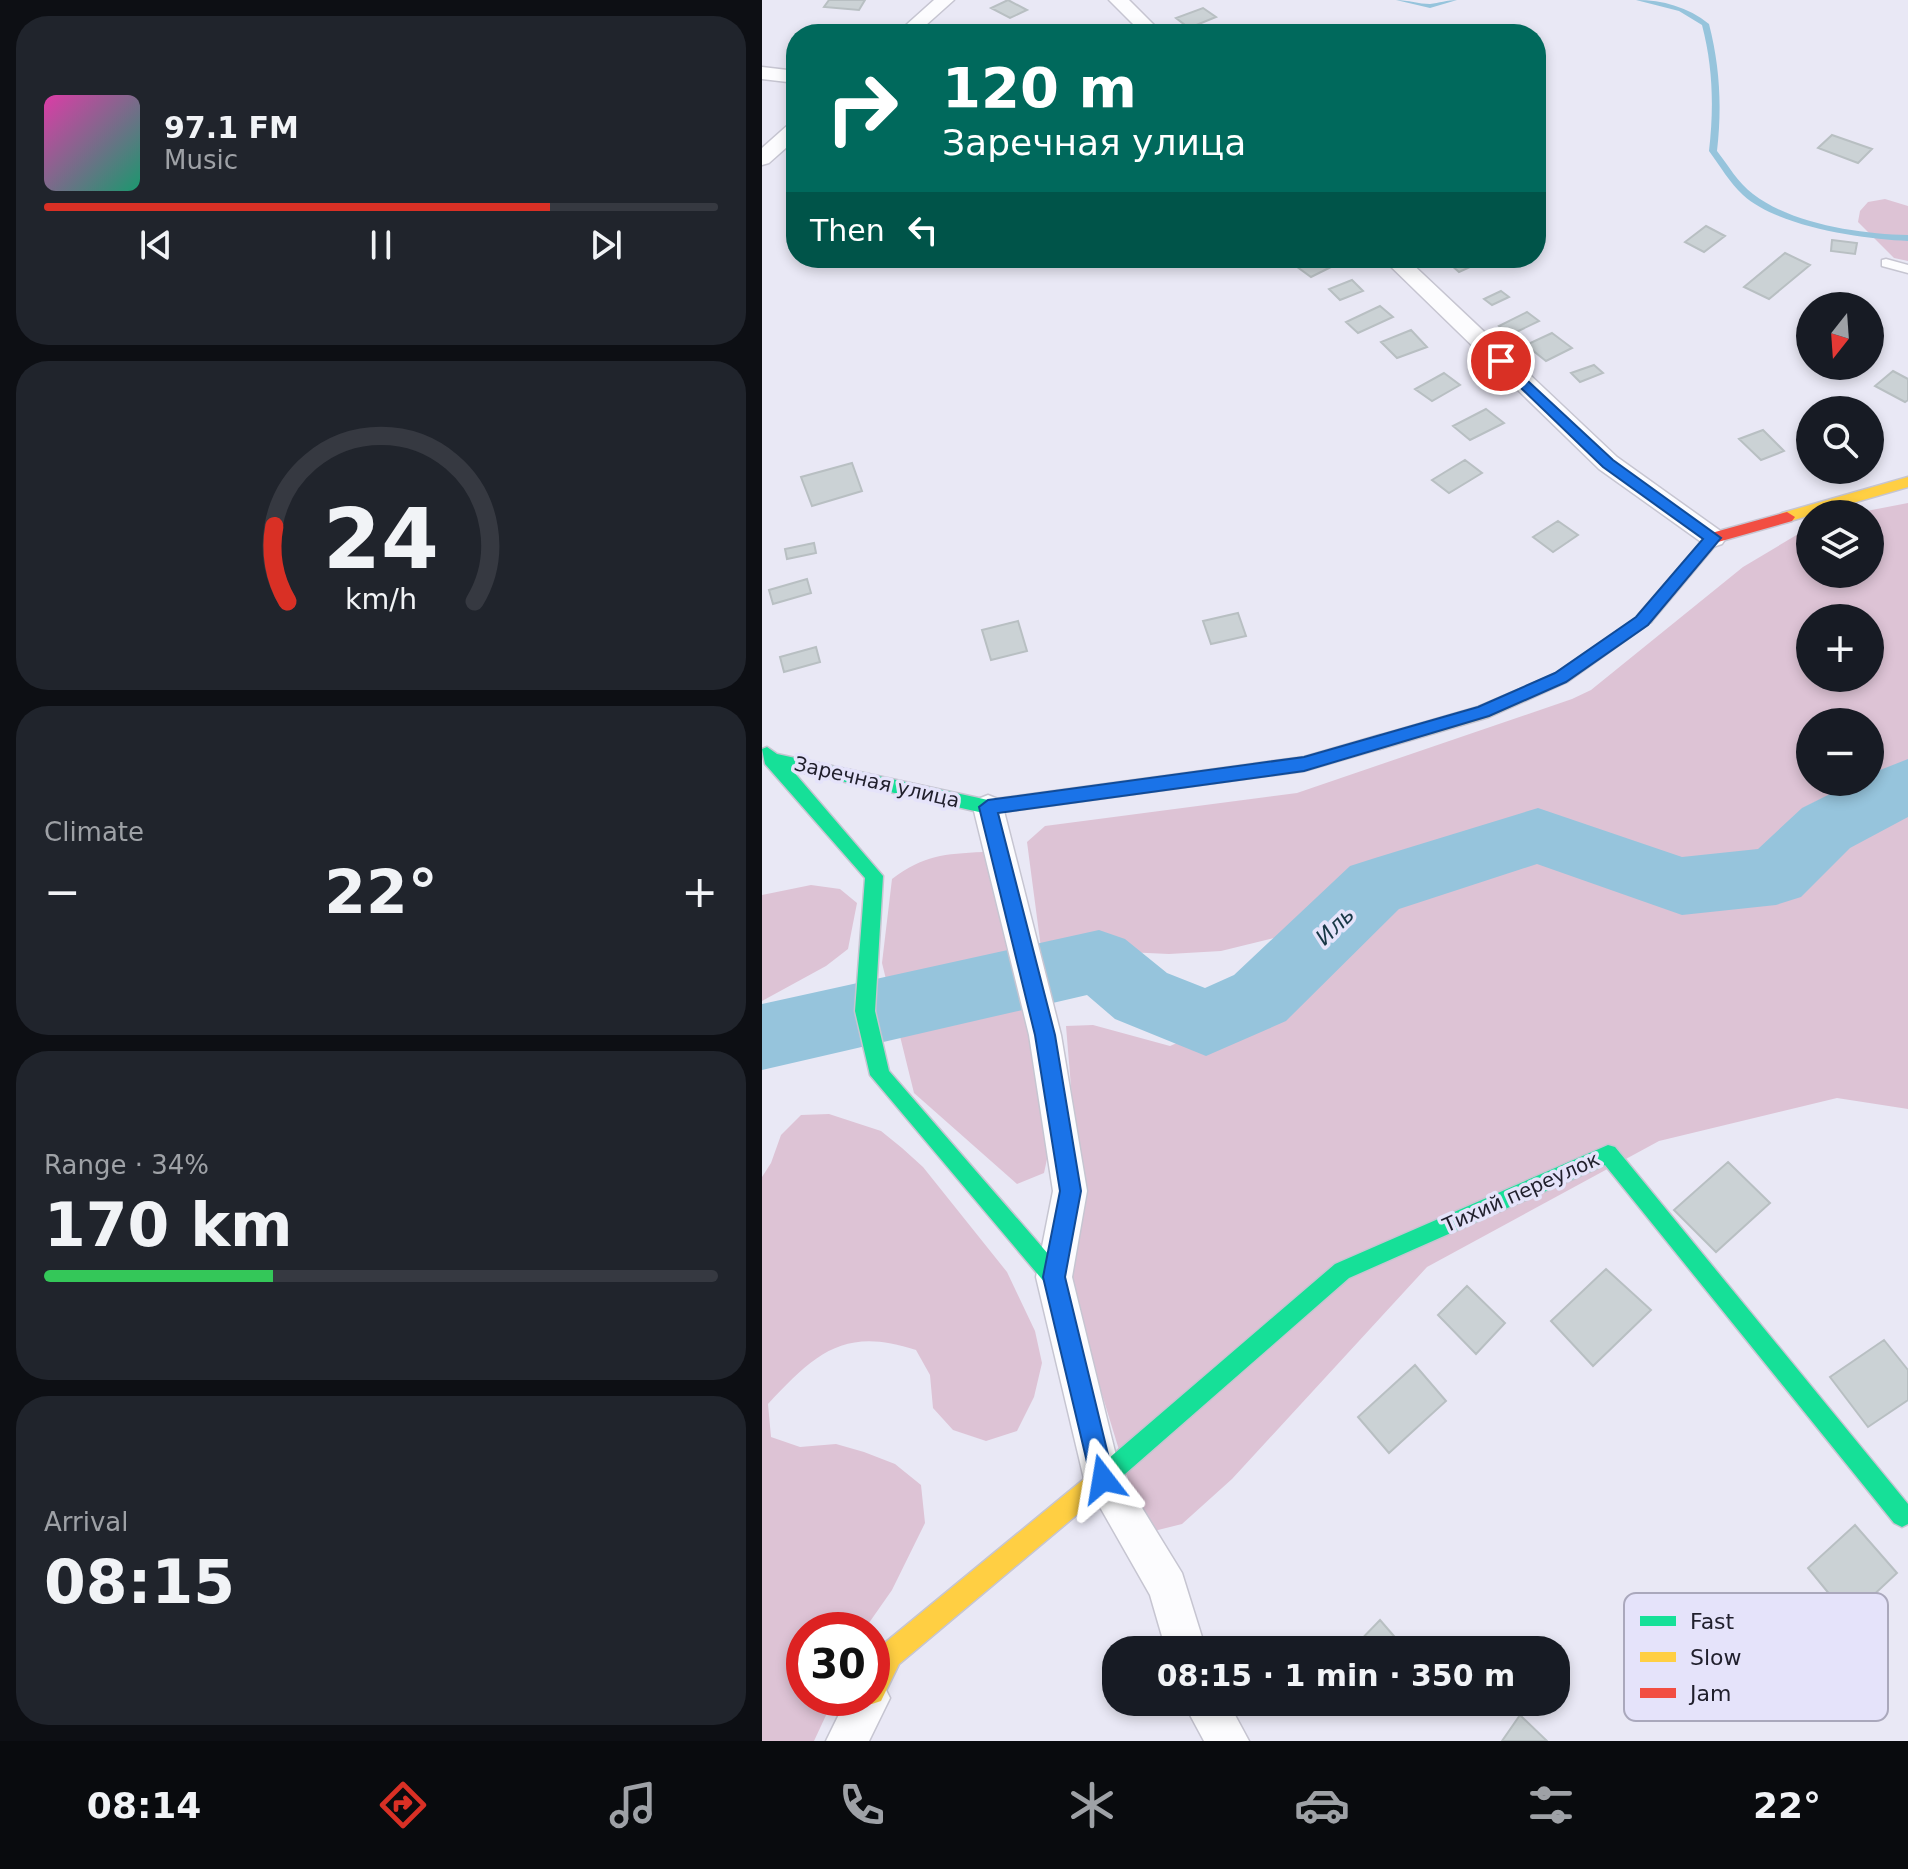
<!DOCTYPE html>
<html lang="en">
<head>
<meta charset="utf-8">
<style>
	body { margin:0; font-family:"DejaVu Sans",sans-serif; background:#20242c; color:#f1f3f6; height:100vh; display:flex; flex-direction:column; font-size:30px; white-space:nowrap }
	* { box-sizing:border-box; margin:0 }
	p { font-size:26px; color:#9ea1a6 }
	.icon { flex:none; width:44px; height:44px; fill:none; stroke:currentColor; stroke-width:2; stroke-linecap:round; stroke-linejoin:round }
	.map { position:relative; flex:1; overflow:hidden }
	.side { display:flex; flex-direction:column; gap:16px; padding:16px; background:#0d0f14; width:762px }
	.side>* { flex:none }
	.hud { position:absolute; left:24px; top:24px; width:760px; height:244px; border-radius:32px; box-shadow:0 4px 12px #0003; background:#00695c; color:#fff; overflow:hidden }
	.needle { width:52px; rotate:197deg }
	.fabs { position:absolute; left:1034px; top:292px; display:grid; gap:16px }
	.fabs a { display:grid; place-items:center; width:88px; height:88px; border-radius:50%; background:#171b24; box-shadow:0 4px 12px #0003; font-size:40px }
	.speed { position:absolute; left:24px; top:1612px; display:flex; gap:16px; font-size:40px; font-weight:700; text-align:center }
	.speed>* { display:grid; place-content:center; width:104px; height:104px; border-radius:50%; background:#171b24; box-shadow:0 4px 12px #0003; line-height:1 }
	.speed .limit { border:12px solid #d22; background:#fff; color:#111 }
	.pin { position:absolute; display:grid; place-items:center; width:68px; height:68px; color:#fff; margin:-34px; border:4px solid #fff; border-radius:50%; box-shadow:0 2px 8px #0007 }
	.me { position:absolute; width:88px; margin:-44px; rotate:346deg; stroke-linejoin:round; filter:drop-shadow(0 0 6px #0008) }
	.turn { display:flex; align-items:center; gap:28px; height:168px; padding:0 24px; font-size:36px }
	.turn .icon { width:104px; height:104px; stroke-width:2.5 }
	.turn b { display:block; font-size:56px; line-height:68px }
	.then { display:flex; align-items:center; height:76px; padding:0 24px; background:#0003; gap:16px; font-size:30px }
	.big { font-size:60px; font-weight:600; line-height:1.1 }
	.side .card { flex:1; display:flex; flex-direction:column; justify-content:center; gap:12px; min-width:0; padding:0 28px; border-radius:32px; background:#20242c }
	.side .dial { align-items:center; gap:0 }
	.dial svg { height:208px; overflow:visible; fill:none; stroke:#363941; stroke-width:7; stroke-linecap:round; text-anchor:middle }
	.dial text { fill:#f1f3f6; stroke:none }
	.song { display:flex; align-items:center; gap:24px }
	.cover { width:96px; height:96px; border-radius:12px; background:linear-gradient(135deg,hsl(320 70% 55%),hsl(160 70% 35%)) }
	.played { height:8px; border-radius:4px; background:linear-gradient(90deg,#d93025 75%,#363941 75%) }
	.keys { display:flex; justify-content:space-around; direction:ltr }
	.heat { display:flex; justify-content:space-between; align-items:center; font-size:44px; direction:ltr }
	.charge { height:12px; border-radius:6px; background:linear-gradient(90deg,#34c759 34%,#363941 0) }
	.trip { position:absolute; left:340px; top:1636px; width:468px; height:80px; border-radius:32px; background:#171b24; box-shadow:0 4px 12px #0003; font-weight:600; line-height:80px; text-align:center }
	.tabs { display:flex; height:128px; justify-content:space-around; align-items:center; background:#090b0e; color:#9ea1a6 }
	.tabs .icon { width:56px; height:56px }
	.tabs .on { color:#d93025 }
	.tabs b { font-size:36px; color:#f1f3f6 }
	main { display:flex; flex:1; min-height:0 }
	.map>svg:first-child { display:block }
	.green { fill:#ddc3d5; fill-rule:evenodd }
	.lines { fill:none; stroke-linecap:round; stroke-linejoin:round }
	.stream { fill:#96c4dc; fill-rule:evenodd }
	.river { fill:#96c4dc; fill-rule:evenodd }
	.building { fill:#cbd2d5; stroke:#b8bfc2; stroke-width:2 }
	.lane-casing { stroke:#c6c5d1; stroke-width:3 }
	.street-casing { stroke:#c6c5d1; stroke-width:3 }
	.fast-casing { stroke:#c6c5d1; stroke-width:3 }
	.slow-casing { stroke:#c6c5d1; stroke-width:3 }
	.jam-casing { stroke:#c6c5d1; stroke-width:3 }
	.lane { fill:#fcfcfe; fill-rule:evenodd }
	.street { fill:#fcfcfe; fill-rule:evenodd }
	.fast { fill:#16e098; fill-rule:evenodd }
	.slow { fill:#ffcf43; fill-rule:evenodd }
	.jam { fill:#f24e42; fill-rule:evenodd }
	.route { fill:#1a73e8; stroke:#114b97; stroke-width:2 }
	.labels { text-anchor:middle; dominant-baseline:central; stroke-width:7; stroke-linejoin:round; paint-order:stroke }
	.street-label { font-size:20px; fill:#201f2c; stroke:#e5e3fa }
	.water-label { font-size:22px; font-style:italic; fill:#183745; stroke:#e5e3fa }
	.key { fill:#e5e3fa; stroke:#aaa8bc; stroke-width:2 }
	.key-label { font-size:22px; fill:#201f2c }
</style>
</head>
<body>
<main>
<section class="side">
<div class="card">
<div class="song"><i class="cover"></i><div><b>97.1 FM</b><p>Music</p></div></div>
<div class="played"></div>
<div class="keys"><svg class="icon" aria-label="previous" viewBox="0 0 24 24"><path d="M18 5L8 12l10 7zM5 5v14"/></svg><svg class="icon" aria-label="pause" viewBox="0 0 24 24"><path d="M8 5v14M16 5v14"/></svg><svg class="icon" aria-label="next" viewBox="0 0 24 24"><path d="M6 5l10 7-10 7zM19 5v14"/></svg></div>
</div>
<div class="card dial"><svg viewBox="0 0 100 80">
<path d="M14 69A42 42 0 1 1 86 69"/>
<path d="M14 69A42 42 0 0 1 9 40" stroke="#d93025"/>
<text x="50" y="56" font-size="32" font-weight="700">24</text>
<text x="50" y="72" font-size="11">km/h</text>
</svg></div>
<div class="card"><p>Climate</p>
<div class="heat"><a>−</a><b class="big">22°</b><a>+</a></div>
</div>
<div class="card"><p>Range · 34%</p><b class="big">170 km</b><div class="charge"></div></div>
<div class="card"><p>Arrival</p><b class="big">08:15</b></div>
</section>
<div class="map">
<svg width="1146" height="1741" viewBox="0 0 1146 1741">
	<rect width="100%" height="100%" fill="#e9e8f5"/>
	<!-- green -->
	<path class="green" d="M1123,199L1146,206V261L1132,258L1096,222L1098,211L1106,202Z
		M1146,503V1109L1075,1098L897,1141L665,1267L470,1479L420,1524L388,1532L373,1502L308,1290L310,1099L304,1026L331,1025L408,1046L549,986L536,932L459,951L407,954L279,948L265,842L283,826L535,793L810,699L829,690L981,567L1048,527V574H1108V514H1089ZM1048,618H1108V678H1048ZM1048,722H1108V782H1048Z
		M221,852L273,1063L288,1145L282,1173L255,1184L152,1093L120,963L130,879C162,855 182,854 221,852Z
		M49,885L78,889L95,903L86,949L64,966L0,1001V895Z
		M67,1114L119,1131L140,1148L161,1167L245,1272L273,1331L280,1363L272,1397L255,1431L224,1441L191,1430L171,1408L168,1375L154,1350C83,1326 53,1353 6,1404L9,1437L38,1447L74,1444L102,1452L133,1464L159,1485L163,1523L130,1590L102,1630H42V1698H72L52,1741H0V1177L9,1163L19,1135L39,1115Z"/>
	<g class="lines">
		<!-- stream -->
		<path class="stream" d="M634,0C646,0 657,4 668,4C677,3 685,0 695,0L668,8Z
			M874,0C901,0 926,7 947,24C958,67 960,107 955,151C966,165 976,183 991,194C1030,224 1098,234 1146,235V241C1100,239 1016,227 981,195C968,183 958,166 947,151C952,108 951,67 940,25L917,11Z"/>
		<!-- river -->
		<path class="river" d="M1146,759V817L1088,848L1039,897L1014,905L920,915L775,864L637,909L524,1021L444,1056L353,1019L325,995L0,1070V1004L337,930L363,939L405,973L443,988L472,975L588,866L613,858L776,808L920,857L996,849L1040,808L1092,782H1108V774Z"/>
	</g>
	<!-- building -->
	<path class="building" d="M67,0H103L97,10L62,7Z
		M246,0L265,10L248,18L229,8Z
		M441,8L454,17L427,28L414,18Z
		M1070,135L1110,149L1096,163L1056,148Z
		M944,226L963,236L942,252L923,242Z
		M1070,240L1095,243L1093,254L1069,251Z
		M1023,253L1048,265L1007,299L982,287Z
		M534,258H560L571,266L549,277L527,261Z
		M702,258H714L719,262L697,272L688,264Z
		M590,280L601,291L578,300L567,289Z
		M739,291L747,297L730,305L722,299Z
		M618,306L631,317L596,333L584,322Z
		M765,312L777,321L748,335L737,326Z
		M649,330L665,347L635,358L619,342Z
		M790,333L810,348L784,361L764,345Z
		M832,365L841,373L818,382L809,373Z
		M1131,371L1146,379V400L1143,402L1113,386Z
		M682,373L698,385L670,401L653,389Z
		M724,409L742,423L708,440L691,426Z
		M1001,430L1022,451L999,460L977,439Z
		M703,460L720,473L687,493L670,480Z
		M90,463L100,491L50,506L39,477Z
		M796,521L816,535L791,552L771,537Z
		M52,543L54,553L25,559L23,549Z
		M45,579L49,593L11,604L7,590Z
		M476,613L484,636L449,644L441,621Z
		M256,621L265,651L229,660L220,630Z
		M54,647L58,662L22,672L18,657Z
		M966,1162L1008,1203L954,1252L912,1210Z
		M844,1269L889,1310L831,1366L789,1321Z
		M705,1286L743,1323L714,1354L676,1315Z
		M1122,1340L1146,1370V1400L1106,1427L1068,1377Z
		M653,1365L684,1401L627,1453L596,1417Z
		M1093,1525L1135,1573L1087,1618L1046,1568Z
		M618,1620L644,1650H589Z
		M758,1715L785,1741H740Z"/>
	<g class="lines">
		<!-- lane casing -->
		<g class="lane-casing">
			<path id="lane" d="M1124,259L1146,265V273L1120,266V260Z"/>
		</g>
		<!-- street casing -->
		<g class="street-casing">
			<path id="street" d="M172,0H192L154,34H134Z
				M347,0H367L401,34H381Z
				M0,67L34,71V83L0,79Z
				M34,122V139L7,163L0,165V148L27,124Z
				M620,258H644L855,457L960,532L964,538L960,544L951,547L942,544L837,469Z
				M226,795L236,799L241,807L299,1035L325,1191L310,1277L358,1472L420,1573L444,1650H404L388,1595L322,1479L274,1277L291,1191L267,1035L211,807L216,799Z
				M110,1679L121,1684L128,1698L107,1741H64L85,1698H110Z
				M421,1702H466L487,1741H442Z"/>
		</g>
		<!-- fast casing -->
		<g class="fast-casing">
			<path id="fast" d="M618,735L626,742L624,747L542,771L226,814L30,770L121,876L113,1011L127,1071L300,1270L303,1277L300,1284L292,1287L284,1284L108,1075L93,1011L103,878L3,764L0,749L5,747L15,754L226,800L542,757Z
				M846,1145L853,1147L1146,1504V1524L1140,1527L1132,1523L843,1165L587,1278L355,1481L347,1484L339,1481L336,1473L339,1465L573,1264Z"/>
		</g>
		<!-- slow casing -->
		<g class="slow-casing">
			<path id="slow" d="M1146,477V487L1025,522L1017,517L1020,513Z
				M883,612L889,614L891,618L889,622L805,682L727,717L618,749L610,742L612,737L716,707L793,674Z
				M347,1462L355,1465L358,1473L355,1481L137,1664L119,1701L110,1704L101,1701L100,1698H110V1666L119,1646L339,1465Z"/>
		</g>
		<!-- jam casing -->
		<g class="jam-casing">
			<path id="jam" d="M1025,512L1033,517L1030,521L956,542L889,622H877L875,618L877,614L946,534Z"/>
		</g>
		<!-- lane -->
		<use href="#lane" class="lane"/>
		<!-- street -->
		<use href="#street" class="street"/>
		<!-- fast -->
		<use href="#fast" class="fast"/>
		<!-- slow -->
		<use href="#slow" class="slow"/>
		<!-- jam -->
		<use href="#jam" class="jam"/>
	</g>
	<!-- route -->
	<path class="route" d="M739,356L851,460L959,538L886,625L804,682L727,716L542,771L236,813L293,1035L319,1191L303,1277L352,1479L349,1487L341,1491L333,1487L329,1479L281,1277L298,1191L273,1035L217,807L226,800L542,757L716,707L793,673L874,617L941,539L841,467L734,364L732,361Z"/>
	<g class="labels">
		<!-- street labels -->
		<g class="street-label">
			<text transform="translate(115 782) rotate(13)">Заречная улица</text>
			<text transform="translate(759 1192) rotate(-24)">Тихий переулок</text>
		</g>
		<!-- water labels -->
		<g class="water-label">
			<text transform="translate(573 926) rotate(-44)">Иль</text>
		</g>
	</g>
	<!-- legend -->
	<rect x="862" y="1593" width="264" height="128" rx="12" class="key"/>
	<rect x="878" y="1616" width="36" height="10" fill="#16e098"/>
	<rect x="878" y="1652" width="36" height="10" fill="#ffcf43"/>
	<rect x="878" y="1688" width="36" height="10" fill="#f24e42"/>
	<g class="key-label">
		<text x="928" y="1629">Fast</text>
		<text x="928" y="1665">Slow</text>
		<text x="928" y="1701">Jam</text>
	</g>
</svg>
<div class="fabs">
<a><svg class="needle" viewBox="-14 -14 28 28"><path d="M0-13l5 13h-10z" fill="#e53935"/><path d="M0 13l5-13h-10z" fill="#9ea1a6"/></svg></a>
<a><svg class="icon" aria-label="search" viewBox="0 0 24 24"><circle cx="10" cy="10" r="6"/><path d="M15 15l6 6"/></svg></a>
<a><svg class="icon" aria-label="layers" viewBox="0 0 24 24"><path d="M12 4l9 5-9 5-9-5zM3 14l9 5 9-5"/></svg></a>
<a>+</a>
<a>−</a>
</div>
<div class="speed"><div class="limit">30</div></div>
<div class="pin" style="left:739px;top:361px;background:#d93025"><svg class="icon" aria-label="arrive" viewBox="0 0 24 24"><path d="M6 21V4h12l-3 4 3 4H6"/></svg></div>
<svg class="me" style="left:341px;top:1479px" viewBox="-20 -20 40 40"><path d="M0-17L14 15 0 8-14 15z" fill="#1a73e8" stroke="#fff" stroke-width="4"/></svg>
<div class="trip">08:15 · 1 min · 350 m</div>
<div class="hud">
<div class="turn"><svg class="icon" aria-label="right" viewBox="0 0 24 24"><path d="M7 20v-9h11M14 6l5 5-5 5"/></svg><div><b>120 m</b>Заречная улица</div></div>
<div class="then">Then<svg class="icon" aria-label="left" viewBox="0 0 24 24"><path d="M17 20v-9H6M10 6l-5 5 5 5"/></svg></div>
</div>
</div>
</main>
<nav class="tabs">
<b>08:14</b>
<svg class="icon on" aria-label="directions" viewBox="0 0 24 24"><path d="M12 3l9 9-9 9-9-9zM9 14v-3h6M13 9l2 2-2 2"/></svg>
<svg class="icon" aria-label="music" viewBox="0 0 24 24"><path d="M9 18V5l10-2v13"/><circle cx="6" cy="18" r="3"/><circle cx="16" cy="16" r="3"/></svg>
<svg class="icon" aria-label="phone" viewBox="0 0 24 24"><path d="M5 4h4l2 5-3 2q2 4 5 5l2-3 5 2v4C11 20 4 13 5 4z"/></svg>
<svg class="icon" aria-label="climate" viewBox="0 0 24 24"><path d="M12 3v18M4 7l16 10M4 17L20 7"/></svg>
<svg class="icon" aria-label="car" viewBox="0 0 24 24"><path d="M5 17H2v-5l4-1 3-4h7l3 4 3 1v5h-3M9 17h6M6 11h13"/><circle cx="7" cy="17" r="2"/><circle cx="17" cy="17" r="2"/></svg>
<svg class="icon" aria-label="filters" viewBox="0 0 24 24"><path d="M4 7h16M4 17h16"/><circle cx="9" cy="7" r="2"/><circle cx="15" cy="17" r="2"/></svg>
<b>22°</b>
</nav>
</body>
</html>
